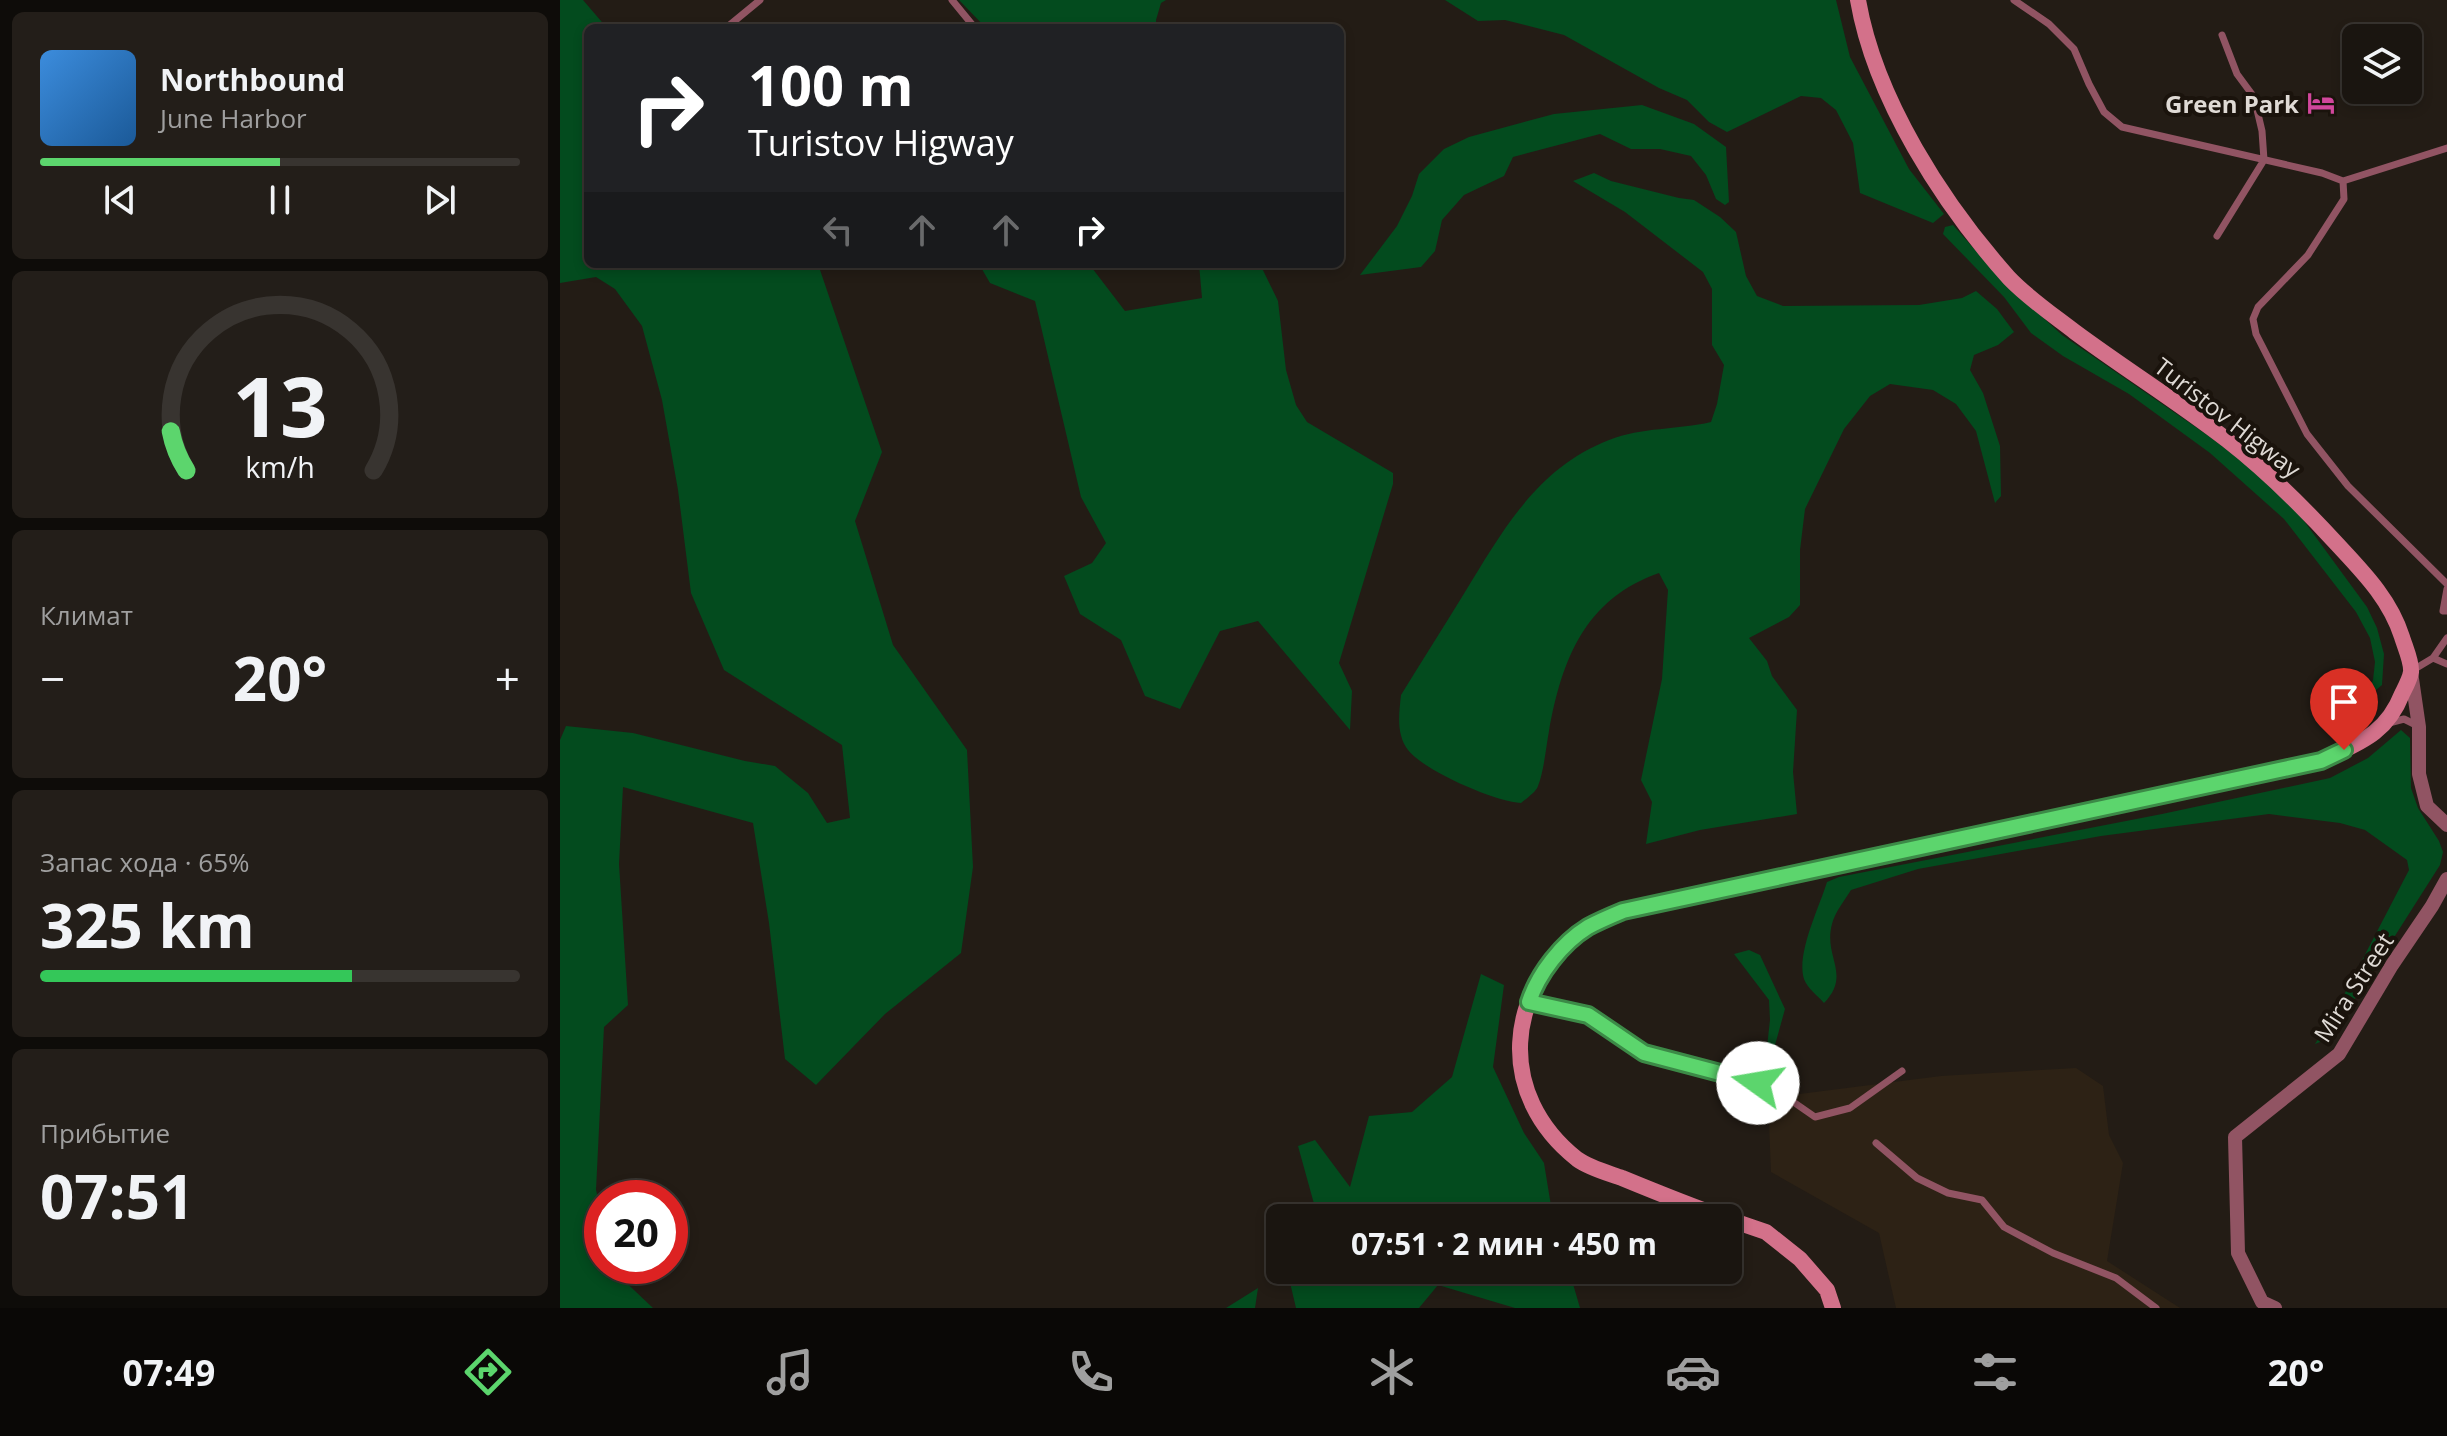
<!DOCTYPE html>
<html lang="ru">
<head>
<meta charset="utf-8">
<style>
	body { margin:0; font-family:"Open Sans",sans-serif; background:#231e19; color:#f1f3f6; height:100vh; display:flex; flex-direction:column; font-size:30px; white-space:nowrap }
	* { box-sizing:border-box; margin:0 }
	p { font-size:26px; color:#9f9f9f }
	.icon { flex:none; width:44px; height:44px; fill:none; stroke:currentColor; stroke-width:2; stroke-linecap:round; stroke-linejoin:round }
	.map { position:relative; flex:1; overflow:hidden }
	.side { display:flex; flex-direction:column; gap:12px; padding:12px; background:#0e0c09; width:560px }
	.side>* { flex:none }
	.hud { position:absolute; left:24px; top:24px; width:760px; height:244px; border-radius:12px; box-shadow:0 4px 12px #0003,0 0 0 2px #383430; background:#202124; color:#fff; overflow:hidden }
	.fabs { position:absolute; left:1782px; top:24px; display:grid; gap:16px }
	.fabs a { display:grid; place-items:center; width:80px; height:80px; border-radius:12px; background:#1a1510; box-shadow:0 4px 12px #0003,0 0 0 2px #383430; font-size:40px }
	.speed { position:absolute; left:24px; top:1180px; display:flex; gap:16px; font-size:40px; font-weight:700; text-align:center }
	.speed>* { display:grid; place-content:center; width:104px; height:104px; border-radius:50%; background:#1a1510; box-shadow:0 4px 12px #0003,0 0 0 2px #383430; line-height:1 }
	.speed .limit { border:12px solid #d22; background:#fff; color:#111 }
	.pin { position:absolute; display:grid; place-items:center; width:68px; height:68px; color:#fff; margin:-82px -34px; border-radius:50% 50% 50% 0; rotate:-45deg; box-shadow:0 0 8px #0007 }
	.pin .icon { rotate:45deg }
	.me { position:absolute; width:88px; margin:-44px; rotate:283deg; stroke-linejoin:round; filter:drop-shadow(0 0 6px #0008) }
	.turn { display:flex; align-items:center; gap:28px; height:168px; padding:0 32px; font-size:36px }
	.turn .icon { width:104px; height:104px; stroke-width:2.5 }
	.turn b { display:block; font-size:56px; line-height:68px }
	.lanes { display:flex; align-items:center; height:76px; padding:0 32px; background:#0003; justify-content:center; gap:40px; direction:ltr }
	.lanes .off { opacity:.35 }
	.big { font-size:60px; font-weight:700; line-height:1.1 }
	.side .widget { flex:1; display:flex; flex-direction:column; justify-content:center; gap:12px; min-width:0; padding:0 28px; border-radius:12px; background:#231e19 }
	.side .dial { align-items:center; gap:0 }
	.dial svg { height:208px; overflow:visible; fill:none; stroke:#383430; stroke-width:7; stroke-linecap:round; text-anchor:middle }
	.dial text { fill:#f1f3f6; stroke:none }
	.song { display:flex; align-items:center; gap:24px }
	.cover { width:96px; height:96px; border-radius:12px; background:linear-gradient(135deg,hsl(210 70% 55%),hsl(210 70% 35%)) }
	.played { height:8px; border-radius:4px; background:linear-gradient(90deg,#5cd56d 50%,#383430 50%) }
	.keys { display:flex; justify-content:space-around; direction:ltr }
	.heat { display:flex; justify-content:space-between; align-items:center; font-size:44px; direction:ltr }
	.charge { height:12px; border-radius:6px; background:linear-gradient(90deg,#34c759 65%,#383430 0) }
	.trip { position:absolute; left:706px; top:1204px; width:476px; height:80px; border-radius:12px; background:#1a1510; box-shadow:0 4px 12px #0003,0 0 0 2px #383430; font-weight:700; line-height:80px; text-align:center }
	.tabs { display:flex; height:128px; justify-content:space-around; align-items:center; background:#0a0806; color:#9f9f9f }
	.tabs .icon { width:56px; height:56px }
	.tabs .selected { color:#5cd56d }
	.tabs b { font-size:36px; color:#f1f3f6 }
	main { display:flex; flex:1; min-height:0 }
	.map>svg:first-child { display:block }
	.built { fill:#2d2215 }
	.green { fill:#034b1e }
	.lines { fill:none; stroke-linecap:round; stroke-linejoin:round }
	.service { stroke:#915463; stroke-width:7 }
	.minor { stroke:#915463; stroke-width:14 }
	.secondary { stroke:#d3718a; stroke-width:16 }
	.route-casing { stroke:#3c8a47; stroke-width:20 }
	.route { stroke:#5cd56d; stroke-width:14 }
	.labels { text-anchor:middle; dominant-baseline:central; stroke-width:8; stroke-linejoin:round; paint-order:stroke }
	.poi-label { font-size:24px; font-weight:bold; fill:#dfdad5; stroke:#1a130c; text-anchor:end }
	.street-label { font-size:24px; fill:#dfdad5; stroke:#1a130c }
</style>
</head>
<body>
<main>
<section class="side">
<div class="widget">
<div class="song"><i class="cover"></i><div><b>Northbound</b><p>June Harbor</p></div></div>
<div class="played"></div>
<div class="keys"><svg class="icon" aria-label="previous" viewBox="0 0 24 24"><path d="M18 5L8 12l10 7zM5 5v14"/></svg><svg class="icon" aria-label="pause" viewBox="0 0 24 24"><path d="M8 5v14M16 5v14"/></svg><svg class="icon" aria-label="next" viewBox="0 0 24 24"><path d="M6 5l10 7-10 7zM19 5v14"/></svg></div>
</div>
<div class="widget dial"><svg viewBox="0 0 100 80">
<path d="M14 69A42 42 0 1 1 86 69"/>
<path d="M14 69A42 42 0 0 1 8 54" stroke="#5cd56d"/>
<text x="50" y="56" font-size="32" font-weight="700">13</text>
<text x="50" y="72" font-size="11">km/h</text>
</svg></div>
<div class="widget"><p>Климат</p>
<div class="heat"><a>−</a><b class="big">20°</b><a>+</a></div>
</div>
<div class="widget"><p>Запас хода · 65%</p><b class="big">325 km</b><div class="charge"></div></div>
<div class="widget"><p>Прибытие</p><b class="big">07:51</b></div>
</section>
<div class="map">
<svg width="1887" height="1308" viewBox="0 0 1887 1308">
	<rect width="100%" height="100%" fill="#231c15"/>
	<!-- built -->
	<path class="built" d="M1516,1068L1543,1086L1549,1135L1563,1163L1547,1261L1620,1308H1336L1319,1233L1211,1172L1208,1098L1381,1076Z"/>
	<!-- green -->
	<path class="green" d="M0,0H23L47,28H28V264H258L322,452L295,521L333,645L407,750L413,867L401,953L325,1014L256,1085L225,1059L209,923L193,823L63,787L59,864L68,1005L44,1027L36,1190L42,1214V1266H54L56,1273L93,1308H0V740L6,726L73,733L185,761L215,766L248,793L267,823L290,818L282,745L164,670L131,593L118,490L102,400L82,326L55,289L36,277L0,283Z
		M399,0H606L601,3L596,20V28H426Z
		M885,0H1276L1290,57L1349,169L1384,214L1373,223L1300,193L1293,143L1276,110L1261,98L1241,96L1167,132L1149,122L1127,100L1099,88L1004,35L945,20L918,21Z
		M1082,105L1134,124L1166,147L1169,202L1165,205L1156,199L1146,175L1131,156L1100,149H1071L1040,134L953,157L944,176L904,195L882,220L875,251L861,267L800,275L837,226L852,196L859,174L884,149L909,137L994,114Z
		M1034,173L1051,181L1119,198L1134,200L1160,217L1176,232L1186,276L1197,296L1223,306L1359,305L1402,298L1416,291L1437,309L1454,332L1438,345L1414,355L1410,370L1423,393L1440,446L1441,496L1435,503L1416,431L1396,404L1373,390L1330,384L1310,396L1284,429L1245,509L1240,550V605L1229,617L1189,638L1207,661L1212,676L1237,710L1233,772L1237,814L1140,830L1086,844L1092,802L1081,780L1102,679L1108,590L1099,573C1025,599 1002,659 989,731C986,747 984,771 978,786C976,792 967,798 961,803C936,802 864,771 848,750C836,734 839,714 841,695C862,661 884,626 905,592C943,530 977,468 1049,440C1082,427 1117,430 1151,422L1157,404L1164,365L1152,345V289L1143,272L1065,212L1013,181Z
		M1393,225L1439,277L1502,335L1650,437L1701,476L1733,506L1807,607L1817,628L1824,654L1822,685L1805,699L1813,680L1815,662L1810,638L1796,612L1724,519L1650,453L1569,394L1503,356L1471,333L1444,297L1383,234L1385,227Z
		M419,264H529L565,311L642,298L639,264H700L718,301L726,370L736,405L747,422L833,473V484L779,663L792,691L790,730L698,621L660,631L620,709L585,696L561,640L520,614L504,576L532,563L546,543L521,497L475,301L430,283Z
		M1841,730L1850,738L1851,788L1858,808L1879,841L1883,852L1880,865L1779,1024L1765,1040L1755,1044L1773,1016L1849,870L1847,860L1805,830L1780,823L1709,814L1541,836L1358,869L1291,890C1285,900 1275,912 1272,924C1263,957 1292,974 1264,1003C1258,996 1247,988 1244,979C1236,954 1259,908 1267,882L1279,877L1602,814L1770,778L1808,758Z
		M1189,950L1200,955L1225,1009L1212,1056H1206L1210,1020L1209,1000L1174,954Z
		M921,974L944,985L933,1067L964,1133L984,1163L993,1218H753L756,1211L738,1146L755,1140L790,1187L809,1116L852,1112L892,1077Z
		M730,1270H1009L1020,1308H955L878,1285L859,1308H736L728,1274Z
		M698,1288L695,1308H666Z"/>
	<g class="lines">
		<!-- service -->
		<path class="service" d="M392,0L415,28
			M1454,0L1489,24L1514,49L1529,84L1544,112L1562,127L1762,173L1783,181L1887,148
			M166,28L200,0
			M1783,181L1784,199L1748,255L1698,307L1693,319L1696,334L1747,434L1788,486L1887,584
			M1657,236L1704,160L1702,131L1694,97L1677,74L1662,35
			M1887,589L1883,611H1887
			M1873,658L1887,664
			M1853,670L1873,658L1887,638
			M1829,723L1844,719L1858,726
			M971,1002L1028,1015L1084,1053L1117,1064L1198,1083L1219,1092L1255,1117L1290,1108L1342,1071
			M1316,1143L1357,1178L1388,1193L1422,1200L1444,1227L1493,1253L1556,1278L1596,1308"/>
		<!-- minor -->
		<path class="minor" d="M1851,672L1859,727V774L1867,806L1887,825
			M1715,1308L1702,1302L1678,1253L1675,1137L1779,1054L1832,965L1872,906L1887,879"/>
		<!-- secondary -->
		<path class="secondary" d="M1165,1218C1130,1206 1096,1192 1062,1178C1048,1173 1029,1168 1017,1159C936,1095 944,990 1024,930C1035,921 1050,916 1063,911L1761,761C1798,743 1826,735 1842,694C1845,688 1850,679 1851,672C1852,662 1845,647 1842,637C1830,599 1803,572 1777,544C1743,507 1707,471 1667,440C1618,402 1565,369 1515,332C1493,315 1468,298 1449,278C1383,204 1315,99 1298,0
			M1168,1219L1206,1232L1240,1259L1267,1290L1273,1308"/>
	</g>
	<g class="lines">
		<!-- route casing -->
		<g class="route-casing">
			<path id="route" d="M1198,1083L1084,1053L1028,1015L969,1002C978,974 1002,943 1028,927C1039,921 1051,916 1063,911L1761,761L1784,750"/>
		</g>
		<!-- route -->
		<use href="#route" class="route"/>
	</g>
	<!-- icons -->
	<defs>
		<g id="hotel-bare" transform="scale(2.16)"><path d="M-6-4.5h1.5V1H6V5H4.5V3h-9V5H-6ZM-4 0a1.8 1.8 0 1 1 3.6 0ZM.5 0V-2.5h3Q6-2.5 6 0Z" fill="#d1479c" stroke="#1a130c" stroke-width="2.5" paint-order="stroke"/></g>
	</defs>
	<g fill-rule="evenodd">
		<use href="#hotel-bare" x="1761" y="103"/>
	</g>
	<g class="labels">
		<!-- poi labels -->
		<g class="poi-label">
			<text x="1739" y="103">Green Park</text>
		</g>
		<!-- street labels -->
		<g class="street-label">
			<text transform="translate(1668 417) rotate(38)">Turistov Higway</text>
			<text transform="translate(1793 987) rotate(-57)">Mira Street</text>
		</g>
	</g>
</svg>
<div class="fabs">
<a><svg class="icon" aria-label="layers" viewBox="0 0 24 24"><path d="M12 4l9 5-9 5-9-5zM3 14l9 5 9-5"/></svg></a>
</div>
<div class="speed"><div class="limit">20</div></div>
<div class="pin" style="left:1784px;top:750px;background:#d93025"><svg class="icon" aria-label="arrive" viewBox="0 0 24 24"><path d="M6 21V4h12l-3 4 3 4H6"/></svg></div>
<svg class="me" style="left:1198px;top:1083px" viewBox="-20 -20 40 40"><circle r="19" fill="#fff"/><path d="M0-13L10 11 0 6-10 11z" fill="#5cd56d"/></svg>
<div class="trip">07:51 · 2 мин · 450 m</div>
<div class="hud">
<div class="turn"><svg class="icon" aria-label="right" viewBox="0 0 24 24"><path d="M7 20v-9h11M14 6l5 5-5 5"/></svg><div><b>100 m</b>Turistov Higway</div></div>
<div class="lanes"><svg class="icon off" aria-label="left" viewBox="0 0 24 24"><path d="M17 20v-9H6M10 6l-5 5 5 5"/></svg><svg class="icon off" aria-label="ahead" viewBox="0 0 24 24"><path d="M12 20V5M6 11l6-6 6 6"/></svg><svg class="icon off" aria-label="ahead" viewBox="0 0 24 24"><path d="M12 20V5M6 11l6-6 6 6"/></svg><svg class="icon" aria-label="right" viewBox="0 0 24 24"><path d="M7 20v-9h11M14 6l5 5-5 5"/></svg></div>
</div>
</div>
</main>
<nav class="tabs">
<b>07:49</b>
<svg class="icon selected" aria-label="directions" viewBox="0 0 24 24"><path d="M12 3l9 9-9 9-9-9zM9 14v-3h6M13 9l2 2-2 2"/></svg>
<svg class="icon" aria-label="music" viewBox="0 0 24 24"><path d="M9 18V5l10-2v13"/><circle cx="6" cy="18" r="3"/><circle cx="16" cy="16" r="3"/></svg>
<svg class="icon" aria-label="phone" viewBox="0 0 24 24"><path d="M5 4h4l2 5-3 2q2 4 5 5l2-3 5 2v4C11 20 4 13 5 4z"/></svg>
<svg class="icon" aria-label="climate" viewBox="0 0 24 24"><path d="M12 3v18M4 7l16 10M4 17L20 7"/></svg>
<svg class="icon" aria-label="car" viewBox="0 0 24 24"><path d="M5 17H2v-5l4-1 3-4h7l3 4 3 1v5h-3M9 17h6M6 11h13"/><circle cx="7" cy="17" r="2"/><circle cx="17" cy="17" r="2"/></svg>
<svg class="icon" aria-label="filters" viewBox="0 0 24 24"><path d="M4 7h16M4 17h16"/><circle cx="9" cy="7" r="2"/><circle cx="15" cy="17" r="2"/></svg>
<b>20°</b>
</nav>
</body>
</html>
